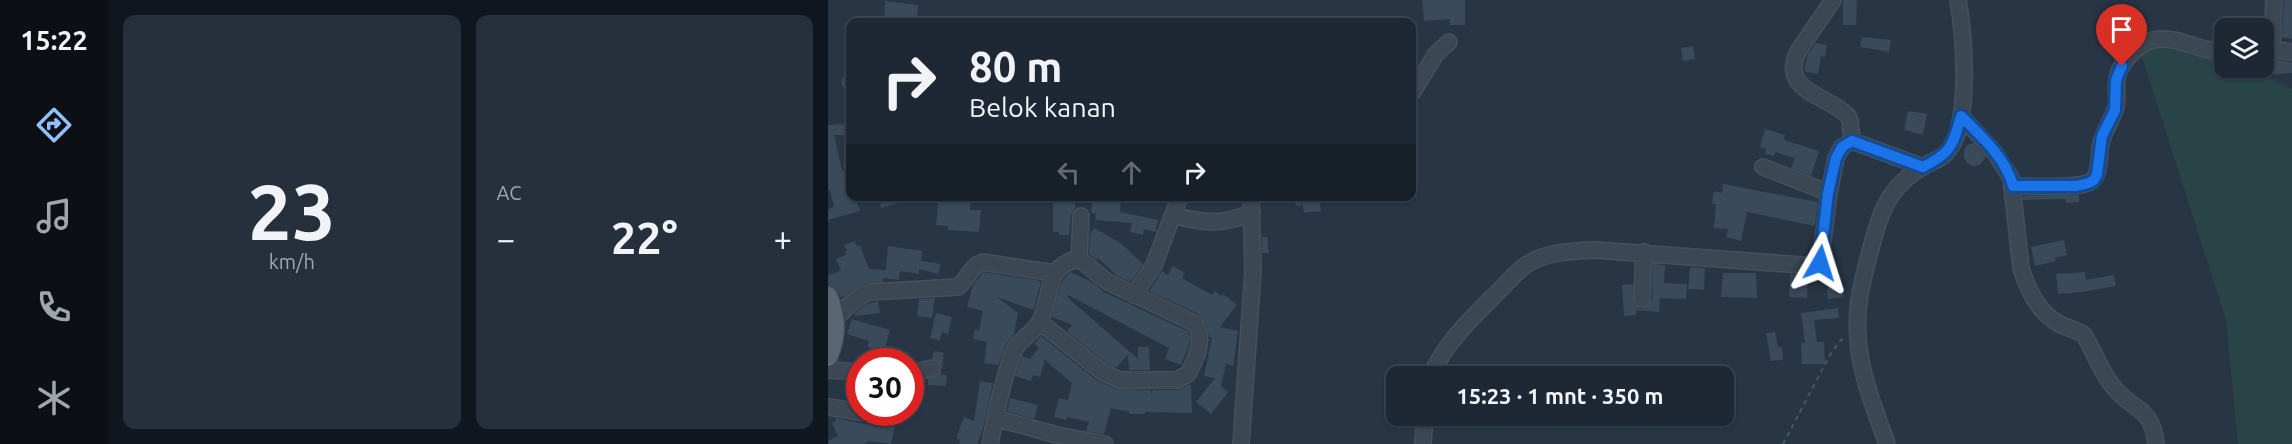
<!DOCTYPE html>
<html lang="id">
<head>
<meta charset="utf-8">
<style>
	body { margin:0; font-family:Ubuntu,sans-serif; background:#25303c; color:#f1f3f6; height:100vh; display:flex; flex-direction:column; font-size:22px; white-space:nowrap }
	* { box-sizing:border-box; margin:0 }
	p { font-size:20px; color:#a0a6ac }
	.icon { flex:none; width:33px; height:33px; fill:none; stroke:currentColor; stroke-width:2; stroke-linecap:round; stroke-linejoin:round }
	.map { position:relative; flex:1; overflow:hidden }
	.sheet { display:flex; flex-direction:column; gap:15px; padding:15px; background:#10161d; width:720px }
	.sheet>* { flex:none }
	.top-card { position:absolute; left:18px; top:18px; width:570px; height:183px; border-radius:12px; box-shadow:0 2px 4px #0004,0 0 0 2px #3b444f; background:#1d2834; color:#f1f3f6; overflow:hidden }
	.fabs { position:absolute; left:1386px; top:18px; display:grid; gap:12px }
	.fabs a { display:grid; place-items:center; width:60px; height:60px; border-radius:12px; background:#1d2834; box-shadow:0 2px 4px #0004,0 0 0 2px #3b444f; font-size:30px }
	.speed { position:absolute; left:18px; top:348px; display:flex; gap:12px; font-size:30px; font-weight:700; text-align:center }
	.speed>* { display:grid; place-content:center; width:78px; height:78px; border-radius:50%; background:#1d2834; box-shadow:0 2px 4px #0004,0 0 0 2px #3b444f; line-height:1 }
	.speed .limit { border:9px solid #d22; background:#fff; color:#111 }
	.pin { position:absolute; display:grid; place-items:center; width:51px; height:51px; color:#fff; margin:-62px -26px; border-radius:50% 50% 50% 0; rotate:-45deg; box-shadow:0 0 6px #0007 }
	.pin .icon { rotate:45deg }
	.me { position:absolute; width:66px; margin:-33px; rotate:6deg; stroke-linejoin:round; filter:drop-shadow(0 0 4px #0008) }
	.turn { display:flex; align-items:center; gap:21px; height:126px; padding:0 24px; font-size:27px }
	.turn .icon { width:78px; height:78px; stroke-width:2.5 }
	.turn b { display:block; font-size:42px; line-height:51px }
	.lanes { display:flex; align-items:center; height:57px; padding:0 24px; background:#0003; justify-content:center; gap:30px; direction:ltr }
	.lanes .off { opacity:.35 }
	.big { font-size:45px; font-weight:600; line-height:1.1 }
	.sheet .card { flex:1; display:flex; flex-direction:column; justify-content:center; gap:9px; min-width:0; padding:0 21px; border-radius:12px; background:#25303c }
	.sheet .dial { align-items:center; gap:0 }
	.dial b { font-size:78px; line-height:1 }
	.heat { display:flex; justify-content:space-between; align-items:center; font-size:33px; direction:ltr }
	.sheet .tiles { flex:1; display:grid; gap:15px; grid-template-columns:repeat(2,1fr) }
	.trip { position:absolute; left:558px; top:366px; width:348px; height:60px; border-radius:12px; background:#1d2834; box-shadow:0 2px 4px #0004,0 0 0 2px #3b444f; font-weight:600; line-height:60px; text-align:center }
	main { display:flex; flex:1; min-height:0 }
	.tabs { display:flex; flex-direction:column; width:108px; justify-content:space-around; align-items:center; background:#0c1015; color:#a0a6ac }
	.tabs .icon { width:42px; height:42px }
	.tabs .selected { color:#91c0fb }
	.tabs b { font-size:27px; color:#f1f3f6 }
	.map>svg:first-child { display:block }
	.green { fill:#294446 }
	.building { fill:#394a5b }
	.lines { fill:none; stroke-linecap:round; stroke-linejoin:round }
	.minor-casing { stroke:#45505d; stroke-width:18 }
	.major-casing { stroke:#45505d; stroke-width:21 }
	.path { stroke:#435d5d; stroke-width:2; stroke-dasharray:4.5 4.5; stroke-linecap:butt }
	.minor { stroke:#3c4754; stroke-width:15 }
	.major { stroke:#5a6674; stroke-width:18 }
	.route-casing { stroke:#114b97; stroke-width:15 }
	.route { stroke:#1a73e8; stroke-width:10 }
</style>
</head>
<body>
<main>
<nav class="tabs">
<b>15:22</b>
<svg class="icon selected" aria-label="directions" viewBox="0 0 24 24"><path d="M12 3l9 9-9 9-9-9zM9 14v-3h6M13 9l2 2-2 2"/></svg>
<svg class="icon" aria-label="music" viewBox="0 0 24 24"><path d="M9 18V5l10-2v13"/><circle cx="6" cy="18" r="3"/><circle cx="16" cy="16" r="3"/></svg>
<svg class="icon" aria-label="phone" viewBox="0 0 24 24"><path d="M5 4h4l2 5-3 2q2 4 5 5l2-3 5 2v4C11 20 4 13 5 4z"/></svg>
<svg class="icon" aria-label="climate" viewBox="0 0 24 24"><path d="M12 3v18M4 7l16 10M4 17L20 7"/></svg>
</nav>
<section class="sheet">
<div class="tiles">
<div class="card dial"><b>23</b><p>km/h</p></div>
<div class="card"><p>AC</p>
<div class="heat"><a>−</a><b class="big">22°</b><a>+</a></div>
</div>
</div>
</section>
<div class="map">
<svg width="1464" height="444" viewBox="0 0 1464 444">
	<rect width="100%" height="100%" fill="#273545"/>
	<!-- green -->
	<path class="green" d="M1306,32L1396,62V68C1421,68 1442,78 1464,89V444H1410L1398,320Z"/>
	<!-- building -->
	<path class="building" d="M594,0H637V25H622V19L596,21Z
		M1015,0H1029L1028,25H1015Z
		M1456,0H1464V39L1454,37Z
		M57,1L90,5L89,22H56Z
		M1034,37L1063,40L1061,52L1032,47Z
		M988,43L999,45L997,57L993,56L990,74L976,71L980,54Z
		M865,46L867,59L855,61L853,48Z
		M1440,58L1464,62V73L1442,75Z
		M14,78H22V87H14Z
		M1080,111L1099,114L1095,135L1076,130Z
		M18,124L19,135H6L14,171L22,170V196H27L32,211L0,220V209L6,207L2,191H0V125Z
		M937,129L957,135L956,140L991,151L983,176L963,168L967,158L947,152L946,156L937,154L938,149L932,148Z
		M1145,143L1158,157L1152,165L1145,166L1139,163L1136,158V151L1139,145Z
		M895,184L990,202L987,226L919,212L913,241L898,237L900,229L886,228L888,204H884L886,191L894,193Z
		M1251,195V202L1238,203L1237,199L1195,200V196Z
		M50,196H84V199L53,208Z
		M111,196H143L142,210H153L151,232L120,230V226L108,225Z
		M225,196H247V208L243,215L241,235H231V232H225Z
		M265,196H293L292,212L330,220L328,232L316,229L315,235L302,232L304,223L267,220L268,213H263Z
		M466,196H476L477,199L491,197L493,211L476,213L475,205L468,206Z
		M266,228L293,243L315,264L303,282L289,276L270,258L268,260L261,254L262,234Z
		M434,237H439L441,253H434Z
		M1236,240L1239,255L1227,258L1228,261L1207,266L1203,247Z
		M27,241L29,247L32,245L41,269L58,270L60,246L94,251L93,261L113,264L110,274L91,269V274L72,271L71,280L55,278V282L38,283L13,298L8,288L0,285V275L13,271L8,259L18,255L16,252L19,251L16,245Z
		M825,264L837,265L836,283L859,284L858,299L832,298L831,312L808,310V315L796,316L794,285L805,284L806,304L813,309L819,307L824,299Z
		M345,266L357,273L354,278L384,295L387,291L393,296L395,294L409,305L392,327L410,331L405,366L398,364L393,386L400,392L383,414L368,402L387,378L376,376L384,337H381L378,324L370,314L321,291L334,271L340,275Z
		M862,267L877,268L876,290L860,289Z
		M155,272L213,281L206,310L169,297L190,313L186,334L178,345L170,365L156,363L159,342L145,339L147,329L151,330L155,311L139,307L145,285Z
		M242,272L266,283L276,292L359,331L362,337L361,346L353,365L337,359L341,348L240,295L239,297L310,359V347H321L322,370H301L300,355L288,368L279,364L239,331L244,325L224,317L232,286L235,280Z
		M1257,272L1258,280L1286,275L1288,286L1254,292L1230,294L1228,274Z
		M895,273H928L929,298L893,297Z
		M962,274L980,275L979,298L961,297Z
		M1015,285L1016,297L1000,299L999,287Z
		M107,298L104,318L89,316L91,299Z
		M50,301L52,313L27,316L26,314L37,305Z
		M1010,308L1011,318L986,320L989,342H996L997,364H974L973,343H977L973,313Z
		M108,313L124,317L120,334L114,332L112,341L102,338Z
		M24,319L62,330L56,352L39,347L41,341L19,334Z
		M947,332L950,347H954L955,360L943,361L938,333Z
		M213,336L268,380L287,389L323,390V395L325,390H350L363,384L364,413L317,412V414H301V412L283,408L276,434L258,431L261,422L239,417L238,420L226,417L231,398L240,400L244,383L217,360L212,377L205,375L203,381L187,376L194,356L202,359L211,348L206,344Z
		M106,351L116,353L114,370L111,362L104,358Z
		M113,370V374L119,375L118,386L100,385V379L110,375Z
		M21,381L32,382V400L17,397Z
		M152,381L165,383L155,429L149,444H131L132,440L128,438L136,417L146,421Z
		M182,398L210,405L206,419L179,411Z
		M61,412H70L63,444L41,441L36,444H0V441L10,436L4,423L8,421L7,418L53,427L60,422Z"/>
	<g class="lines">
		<!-- minor casing -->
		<g class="minor-casing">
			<path id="minor" d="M1005,0L971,50C949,91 1000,95 1020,116L1022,121L1024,141
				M1446,0L1444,49L1464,52
				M584,93L608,54L621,42
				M1133,116L1167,153L1183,178L1193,268C1199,288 1210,312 1230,323C1238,328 1248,329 1256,335C1266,351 1272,370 1284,385C1302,411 1324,404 1328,444
				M935,167L1001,193
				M1185,186C1201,186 1249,189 1262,182C1272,177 1271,158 1272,148C1274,133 1282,124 1287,110C1291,100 1287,89 1289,79C1291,63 1310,44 1325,40C1351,35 1371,52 1396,52
				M345,215C374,223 396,226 424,212
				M251,259L253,216
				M306,295L326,265L352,196
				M814,299L816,252
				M8,319C18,307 27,298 42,292L130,287C140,279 142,266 155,262L227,273
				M212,322L274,372L291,380H349L360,374C368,359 378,338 366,323L280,282L251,259
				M0,370L32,372
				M82,374L104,368
				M603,376C617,342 646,316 672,290C682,280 691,268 703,262C721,252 746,251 767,250L988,266L992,263L1001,193L1008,158L1014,147L1024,141L1095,167
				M0,407L32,412
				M32,412L52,416
				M167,418L229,435L277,444
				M162,444C167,418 176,372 187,349C193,338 207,332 212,321C225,297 215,265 251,259
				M413,444L425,271L423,196
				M595,444L597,416
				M1059,444C1047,410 1032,374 1030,338C1027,307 1035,278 1043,248C1048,230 1053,209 1065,193C1072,183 1085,172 1096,166C1104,161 1113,160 1119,152C1144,125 1136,35 1130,0"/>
		</g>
		<!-- major casing -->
		<g class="major-casing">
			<path id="major" d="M0,296C9,319 9,335 0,357"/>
		</g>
		<!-- path -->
		<path class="path" d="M955,444L1002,355L1012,341L1018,336"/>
		<!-- minor -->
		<use href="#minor" class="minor"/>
		<!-- major -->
		<use href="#major" class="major"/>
	</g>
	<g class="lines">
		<!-- route casing -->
		<g class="route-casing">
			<path id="route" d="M992,263L1000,193L1008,158L1014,147L1024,141L1095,167C1123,153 1125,146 1133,116C1153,136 1178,158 1185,186H1248L1261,183L1266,180L1269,174L1274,136L1287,110L1288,80L1294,66"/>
		</g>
		<!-- route -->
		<use href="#route" class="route"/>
	</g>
</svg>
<div class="fabs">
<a><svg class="icon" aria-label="layers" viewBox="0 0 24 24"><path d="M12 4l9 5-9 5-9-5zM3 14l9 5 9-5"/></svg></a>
</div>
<div class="speed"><div class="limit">30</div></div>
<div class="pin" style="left:1294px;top:66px;background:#d93025"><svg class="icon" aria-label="arrive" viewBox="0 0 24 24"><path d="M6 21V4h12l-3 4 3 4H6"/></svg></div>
<svg class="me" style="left:992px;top:263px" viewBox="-20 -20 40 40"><path d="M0-17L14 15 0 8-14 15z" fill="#1a73e8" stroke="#fff" stroke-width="4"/></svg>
<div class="trip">15:23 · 1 mnt · 350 m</div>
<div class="top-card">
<div class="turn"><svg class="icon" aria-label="right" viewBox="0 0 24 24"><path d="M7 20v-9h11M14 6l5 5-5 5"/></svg><div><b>80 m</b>Belok kanan</div></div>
<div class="lanes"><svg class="icon off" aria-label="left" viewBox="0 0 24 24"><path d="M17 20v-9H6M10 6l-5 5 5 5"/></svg><svg class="icon off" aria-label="ahead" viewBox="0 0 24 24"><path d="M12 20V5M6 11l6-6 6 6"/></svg><svg class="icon" aria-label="right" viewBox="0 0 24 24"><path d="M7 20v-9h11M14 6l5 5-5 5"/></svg></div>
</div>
</div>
</main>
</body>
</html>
